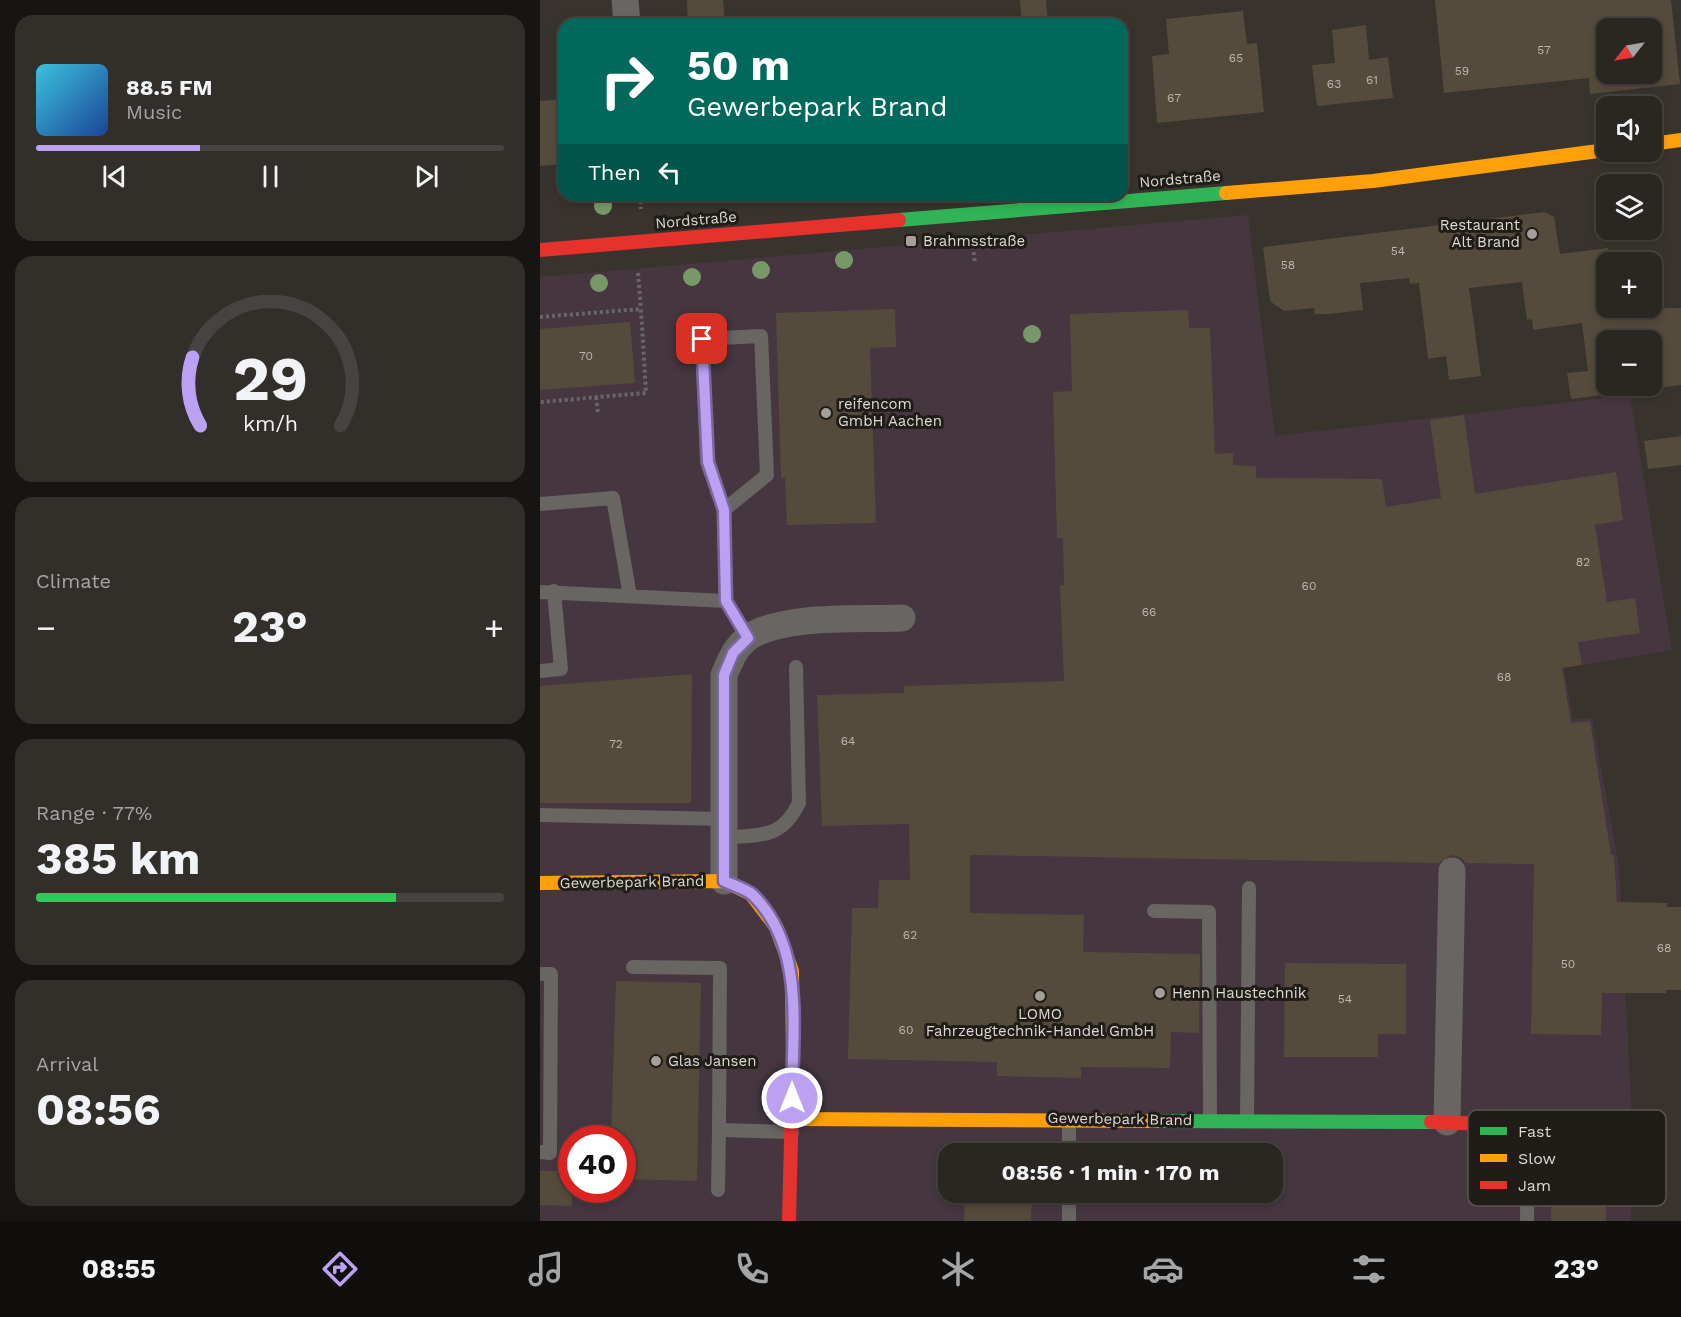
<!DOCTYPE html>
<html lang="en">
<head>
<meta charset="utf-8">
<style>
	body { margin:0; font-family:"Work Sans",sans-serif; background:#322e2a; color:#f1f3f6; height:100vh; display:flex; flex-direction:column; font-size:22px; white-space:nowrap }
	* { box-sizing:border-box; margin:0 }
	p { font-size:20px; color:#a5a5a5 }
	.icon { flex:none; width:33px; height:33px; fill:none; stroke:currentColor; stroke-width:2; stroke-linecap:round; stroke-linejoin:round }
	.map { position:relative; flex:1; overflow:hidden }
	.drawer { display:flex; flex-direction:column; gap:15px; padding:15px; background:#171513; width:540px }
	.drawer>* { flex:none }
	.banner { position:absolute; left:18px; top:18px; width:570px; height:183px; border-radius:18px; box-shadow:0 3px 9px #0003,0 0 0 2px #464340; background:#00695c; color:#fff; overflow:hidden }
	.needle { width:39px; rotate:239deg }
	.fabs { position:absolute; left:1056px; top:18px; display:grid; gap:12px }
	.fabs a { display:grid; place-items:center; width:66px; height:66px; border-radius:12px; background:#2a2622; box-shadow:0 3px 9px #0003,0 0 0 2px #464340; font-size:30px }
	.speed { position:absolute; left:18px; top:1125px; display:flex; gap:12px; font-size:30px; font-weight:700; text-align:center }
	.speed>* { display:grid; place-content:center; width:78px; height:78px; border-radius:50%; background:#2a2622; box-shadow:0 3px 9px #0003,0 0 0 2px #464340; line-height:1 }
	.speed .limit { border:9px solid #d22; background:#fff; color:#111 }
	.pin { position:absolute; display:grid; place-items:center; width:51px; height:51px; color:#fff; margin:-26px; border-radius:12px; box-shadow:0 3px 9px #0006 }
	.me { position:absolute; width:66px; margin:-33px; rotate:0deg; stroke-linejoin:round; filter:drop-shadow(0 0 4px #0008) }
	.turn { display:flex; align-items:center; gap:21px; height:126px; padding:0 30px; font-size:27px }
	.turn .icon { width:78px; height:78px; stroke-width:2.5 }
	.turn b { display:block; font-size:42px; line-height:51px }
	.then { display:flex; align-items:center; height:57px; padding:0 30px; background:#0003; gap:12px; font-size:22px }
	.big { font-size:45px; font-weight:700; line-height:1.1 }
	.drawer .widget { flex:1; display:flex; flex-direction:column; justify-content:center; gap:9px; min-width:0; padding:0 21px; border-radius:18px; background:#322e2a }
	.drawer .dial { align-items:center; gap:0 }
	.dial svg { height:156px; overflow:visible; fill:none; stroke:#464340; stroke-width:7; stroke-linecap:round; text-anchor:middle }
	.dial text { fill:#f1f3f6; stroke:none }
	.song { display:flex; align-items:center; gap:18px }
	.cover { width:72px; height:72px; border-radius:9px; background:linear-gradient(135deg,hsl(190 70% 55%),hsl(220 70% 35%)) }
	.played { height:6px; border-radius:3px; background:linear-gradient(90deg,#bca0f2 35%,#464340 35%) }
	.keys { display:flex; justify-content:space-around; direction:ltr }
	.heat { display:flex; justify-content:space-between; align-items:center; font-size:33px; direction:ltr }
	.charge { height:9px; border-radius:4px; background:linear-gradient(90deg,#34c759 77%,#464340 0) }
	.trip { position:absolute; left:398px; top:1143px; width:345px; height:60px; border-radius:18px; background:#2a2622; box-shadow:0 3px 9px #0003,0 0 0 2px #464340; font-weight:700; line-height:60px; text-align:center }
	.tabs { display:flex; height:96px; justify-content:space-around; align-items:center; background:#110f0e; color:#a5a5a5 }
	.tabs .icon { width:42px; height:42px }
	.tabs .on { color:#bca0f2 }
	.tabs b { font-size:27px; color:#f1f3f6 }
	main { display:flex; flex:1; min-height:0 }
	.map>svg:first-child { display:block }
	.commercial { fill:#453640; fill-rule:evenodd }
	.building { fill:#554b3c; fill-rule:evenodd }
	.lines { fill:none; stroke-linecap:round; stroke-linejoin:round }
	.path { stroke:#696765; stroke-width:4; stroke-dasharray:3 3; stroke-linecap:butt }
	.lane { stroke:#686563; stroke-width:14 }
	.street { stroke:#686563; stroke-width:27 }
	.fast { stroke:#30b455; stroke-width:14 }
	.slow { stroke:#ff9f0a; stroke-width:14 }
	.jam { stroke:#e5322d; stroke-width:14 }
	.tree { fill:#779969 }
	.route-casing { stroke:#7a689d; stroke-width:15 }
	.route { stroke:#bca0f2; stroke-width:10 }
	.poi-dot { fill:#a49f99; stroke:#201c17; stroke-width:2 }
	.labels { text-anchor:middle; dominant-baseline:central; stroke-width:6; stroke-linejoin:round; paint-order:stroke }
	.number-label { font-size:12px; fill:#bcb6ad }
	.street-label { font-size:15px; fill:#ded9d3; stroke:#201c17 }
	.poi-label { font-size:15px; fill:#ded9d3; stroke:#201c17; text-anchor:start }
	.key { fill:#201c17; stroke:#59554f; stroke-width:1.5 }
	.key-label { font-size:16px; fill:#ded9d3 }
</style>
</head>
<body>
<main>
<section class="drawer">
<div class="widget">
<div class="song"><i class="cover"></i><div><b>88.5 FM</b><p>Music</p></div></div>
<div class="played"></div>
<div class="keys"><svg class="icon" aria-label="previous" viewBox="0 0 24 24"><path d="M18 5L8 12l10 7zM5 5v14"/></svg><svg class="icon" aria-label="pause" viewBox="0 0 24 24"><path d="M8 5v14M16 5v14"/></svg><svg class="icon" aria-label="next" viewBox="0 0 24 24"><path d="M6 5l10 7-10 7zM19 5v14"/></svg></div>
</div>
<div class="widget dial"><svg viewBox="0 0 100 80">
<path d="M14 69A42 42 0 1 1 86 69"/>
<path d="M14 69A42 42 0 0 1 10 34" stroke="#bca0f2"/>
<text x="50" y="56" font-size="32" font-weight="700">29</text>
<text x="50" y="72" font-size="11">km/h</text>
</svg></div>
<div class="widget"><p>Climate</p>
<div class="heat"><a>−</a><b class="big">23°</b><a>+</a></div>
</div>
<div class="widget"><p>Range · 77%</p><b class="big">385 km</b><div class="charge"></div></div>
<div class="widget"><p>Arrival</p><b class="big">08:56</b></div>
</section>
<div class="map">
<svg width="1141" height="1221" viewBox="0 0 1141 1221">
	<rect width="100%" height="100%" fill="#38332d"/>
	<!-- commercial -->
	<path class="commercial" d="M708,215L735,436L1090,395L1132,650L1024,668L1033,719L1052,718L1079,866L1093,1139L1091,1221H0V277ZM32,1138H82V1190H32ZM408,1154H732V1192H408Z"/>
	<!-- building -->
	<path class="building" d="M147,0H183L185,24H148Z
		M480,0H506L508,24H482Z
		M895,0H1131L1140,84L1050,94L1049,78L904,93ZM1066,28H1112V74H1066Z
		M703,11L707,44L717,43L724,112L617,123L612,56L629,54L626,19Z
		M826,25L829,60L848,57L853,98L777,106L772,65L795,63L792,30Z
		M24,99V164L0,166V101Z
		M1005,212L1014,217L1020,254L1068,248L1069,262H1066V308H1141V385L1031,399L1027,373L1048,371L1042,323L993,330L992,319L987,320L982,282L929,288L941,376L909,380L906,356L888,359L879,283L870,284L869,278L820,283L823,310L789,314H775L774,308L744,311L731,302L729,294L723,247ZM1066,340H1112V386H1066Z
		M355,309L356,347L330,348L336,523L247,525L245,478H241L236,313Z
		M648,310L649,328H670L675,454L693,453V465L716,466V478L842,479L846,507L901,498L890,420L924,415L935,494L1076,472L1083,520L1055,525L1067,602L1095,598L1100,633L1038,642L1042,665L1022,668L1031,723L1050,721L1071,855H1074L1077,902L1127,903V907H1141V990H1126V993H1062L1061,1035L991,1034L994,864L926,863L920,857L912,855L898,863L430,855V913L544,915L543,952L660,954L659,1033L631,1032L630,1068L541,1067V1078L457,1076V1062L308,1059L312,908H338L339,880H370L369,824L282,826L277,695L364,693V686L524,681L520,586L524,585L523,538H517L513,392L532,391L530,314Z
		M90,322L95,383L0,390V329Z
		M1141,436V465L1108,469L1104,441Z
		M152,674L151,803H0V686Z
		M745,963L866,964V1034H838V1057H744Z
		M76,981L161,983L157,1181L82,1179V1138H71Z
		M0,1171H32V1206L0,1205Z
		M1011,1191H1066V1221H1011Z
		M425,1192H492L491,1221H424Z"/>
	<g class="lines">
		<!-- path -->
		<path class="path" d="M100,195L101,209
			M433,246L435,264
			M98,273L101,309
			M0,317L101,309L106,393L0,402
			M56,397L58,413"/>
		<!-- lane -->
		<path class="lane" d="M0,504L73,498L90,596
			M184,510L167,462L162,339L221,336L227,475L184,510L186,601L208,638
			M0,592L186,601
			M0,671L21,669L14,591
			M0,815L184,819
			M184,838C220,834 241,840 259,803L256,667
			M614,911L669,912L670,1120
			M93,967L180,968L179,1130L252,1132
			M0,974H11L10,1153L0,1152
			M707,1120L709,888
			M529,1154V1120
			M178,1190L179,1130
			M529,1221V1192
			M987,1221L988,1126"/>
		<!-- street -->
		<path class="street" d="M85,0L87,24
			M184,881V675C190,661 195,647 209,637C246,614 319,620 362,618
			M907,1122L912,871"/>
		<!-- fast -->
		<path class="fast" d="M359,220L686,193
			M616,1121L891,1122"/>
		<!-- slow -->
		<path class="slow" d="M1112,144L1141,140
			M686,193L833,181L1066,150
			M0,883L184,881L211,894L236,927L252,971L253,1057
			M253,1119L616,1121"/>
		<!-- jam -->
		<path class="jam" d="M0,250L359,220
			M891,1122L1077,1129
			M249,1221L253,1057"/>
	</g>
	<!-- trees -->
	<g class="tree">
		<circle cx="63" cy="206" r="9"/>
		<circle cx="304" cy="260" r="9"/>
		<circle cx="221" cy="270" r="9"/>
		<circle cx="152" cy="277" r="9"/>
		<circle cx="59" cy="283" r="9"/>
		<circle cx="492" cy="334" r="9"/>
	</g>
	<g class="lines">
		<!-- route casing -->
		<g class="route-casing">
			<path id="route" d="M162,339L168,462L184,510L186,601L208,638L193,653L184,675V881C193,885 206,889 213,895C266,948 252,1030 252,1098"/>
		</g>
		<!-- route -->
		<use href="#route" class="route"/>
	</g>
	<!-- markers -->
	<g class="poi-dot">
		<circle cx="992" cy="234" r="6"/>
		<rect x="365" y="235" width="12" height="12" rx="3"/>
		<circle cx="286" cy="413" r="6"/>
		<circle cx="620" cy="993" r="6"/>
		<circle cx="500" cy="996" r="6"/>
		<circle cx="116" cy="1061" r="6"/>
	</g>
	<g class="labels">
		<!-- number labels -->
		<g class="number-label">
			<text x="1004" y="50">57</text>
			<text x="696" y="58">65</text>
			<text x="922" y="71">59</text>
			<text x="832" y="80">61</text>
			<text x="794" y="84">63</text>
			<text x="634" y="98">67</text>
			<text x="858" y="251">54</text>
			<text x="748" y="265">58</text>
			<text x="46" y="356">70</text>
			<text x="1043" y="562">82</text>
			<text x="769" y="586">60</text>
			<text x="609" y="612">66</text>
			<text x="964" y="677">68</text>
			<text x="308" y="741">64</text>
			<text x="76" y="744">72</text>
			<text x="370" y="935">62</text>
			<text x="1124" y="948">68</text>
			<text x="1028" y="964">50</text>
			<text x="805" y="999">54</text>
			<text x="366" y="1030">60</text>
		</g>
		<!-- street labels -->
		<g class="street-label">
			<text transform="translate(640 179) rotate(-5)">Nordstraße</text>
			<text transform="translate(156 220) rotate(-5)">Nordstraße</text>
			<text transform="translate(92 882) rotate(-1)">Gewerbepark Brand</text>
			<text transform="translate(580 1119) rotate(1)">Gewerbepark Brand</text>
		</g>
		<!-- poi labels -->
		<g class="poi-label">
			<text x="980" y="225" text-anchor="end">Restaurant<tspan x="980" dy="17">Alt Brand</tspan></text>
			<text x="383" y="241">Brahmsstraße</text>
			<text x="298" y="404">reifencom<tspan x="298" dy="17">GmbH Aachen</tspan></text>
			<text x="632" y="993">Henn Haustechnik</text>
			<text x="500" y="1014" text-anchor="middle">LOMO<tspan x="500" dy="17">Fahrzeugtechnik-Handel GmbH</tspan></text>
			<text x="128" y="1061">Glas Jansen</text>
		</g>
	</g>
	<!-- legend -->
	<rect x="928" y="1110" width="198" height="96" rx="9" class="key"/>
	<rect x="940" y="1127" width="27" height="8" fill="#30b455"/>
	<rect x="940" y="1154" width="27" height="8" fill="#ff9f0a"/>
	<rect x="940" y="1181" width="27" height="8" fill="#e5322d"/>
	<g class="key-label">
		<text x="978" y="1137">Fast</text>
		<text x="978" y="1164">Slow</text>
		<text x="978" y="1191">Jam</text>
	</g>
</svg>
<div class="fabs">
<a><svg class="needle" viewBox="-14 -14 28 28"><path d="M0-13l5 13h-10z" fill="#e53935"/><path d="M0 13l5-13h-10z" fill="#a5a5a5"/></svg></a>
<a><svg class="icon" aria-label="sound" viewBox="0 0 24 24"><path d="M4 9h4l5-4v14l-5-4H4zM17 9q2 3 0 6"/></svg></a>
<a><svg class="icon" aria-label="layers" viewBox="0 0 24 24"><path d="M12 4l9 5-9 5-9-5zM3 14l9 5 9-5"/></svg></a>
<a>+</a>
<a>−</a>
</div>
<div class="speed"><div class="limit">40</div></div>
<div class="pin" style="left:162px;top:339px;background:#d93025"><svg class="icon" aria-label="arrive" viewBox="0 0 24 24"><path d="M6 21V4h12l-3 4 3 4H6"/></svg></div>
<svg class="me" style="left:252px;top:1098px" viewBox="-20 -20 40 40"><circle r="17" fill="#bca0f2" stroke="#fff" stroke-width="3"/><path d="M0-11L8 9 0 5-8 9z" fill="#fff"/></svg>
<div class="trip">08:56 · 1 min · 170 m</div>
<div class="banner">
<div class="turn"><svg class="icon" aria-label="right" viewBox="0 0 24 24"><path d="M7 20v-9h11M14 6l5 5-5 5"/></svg><div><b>50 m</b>Gewerbepark Brand</div></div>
<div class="then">Then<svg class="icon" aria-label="left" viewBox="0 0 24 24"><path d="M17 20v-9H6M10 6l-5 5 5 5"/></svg></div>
</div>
</div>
</main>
<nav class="tabs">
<b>08:55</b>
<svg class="icon on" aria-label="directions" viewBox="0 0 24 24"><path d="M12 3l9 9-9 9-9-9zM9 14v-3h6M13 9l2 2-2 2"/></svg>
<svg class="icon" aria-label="music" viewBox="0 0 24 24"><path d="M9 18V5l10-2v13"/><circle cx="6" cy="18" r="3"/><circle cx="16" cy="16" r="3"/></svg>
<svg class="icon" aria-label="phone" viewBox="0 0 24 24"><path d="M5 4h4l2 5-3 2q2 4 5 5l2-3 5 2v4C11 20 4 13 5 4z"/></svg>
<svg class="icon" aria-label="climate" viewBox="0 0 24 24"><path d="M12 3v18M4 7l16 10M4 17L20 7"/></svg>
<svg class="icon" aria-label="car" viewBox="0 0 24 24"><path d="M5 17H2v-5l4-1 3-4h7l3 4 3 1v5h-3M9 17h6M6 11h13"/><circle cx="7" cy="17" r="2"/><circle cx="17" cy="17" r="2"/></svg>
<svg class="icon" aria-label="filters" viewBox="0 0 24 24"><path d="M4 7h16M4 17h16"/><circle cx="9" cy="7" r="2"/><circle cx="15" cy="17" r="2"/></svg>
<b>23°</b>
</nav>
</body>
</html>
